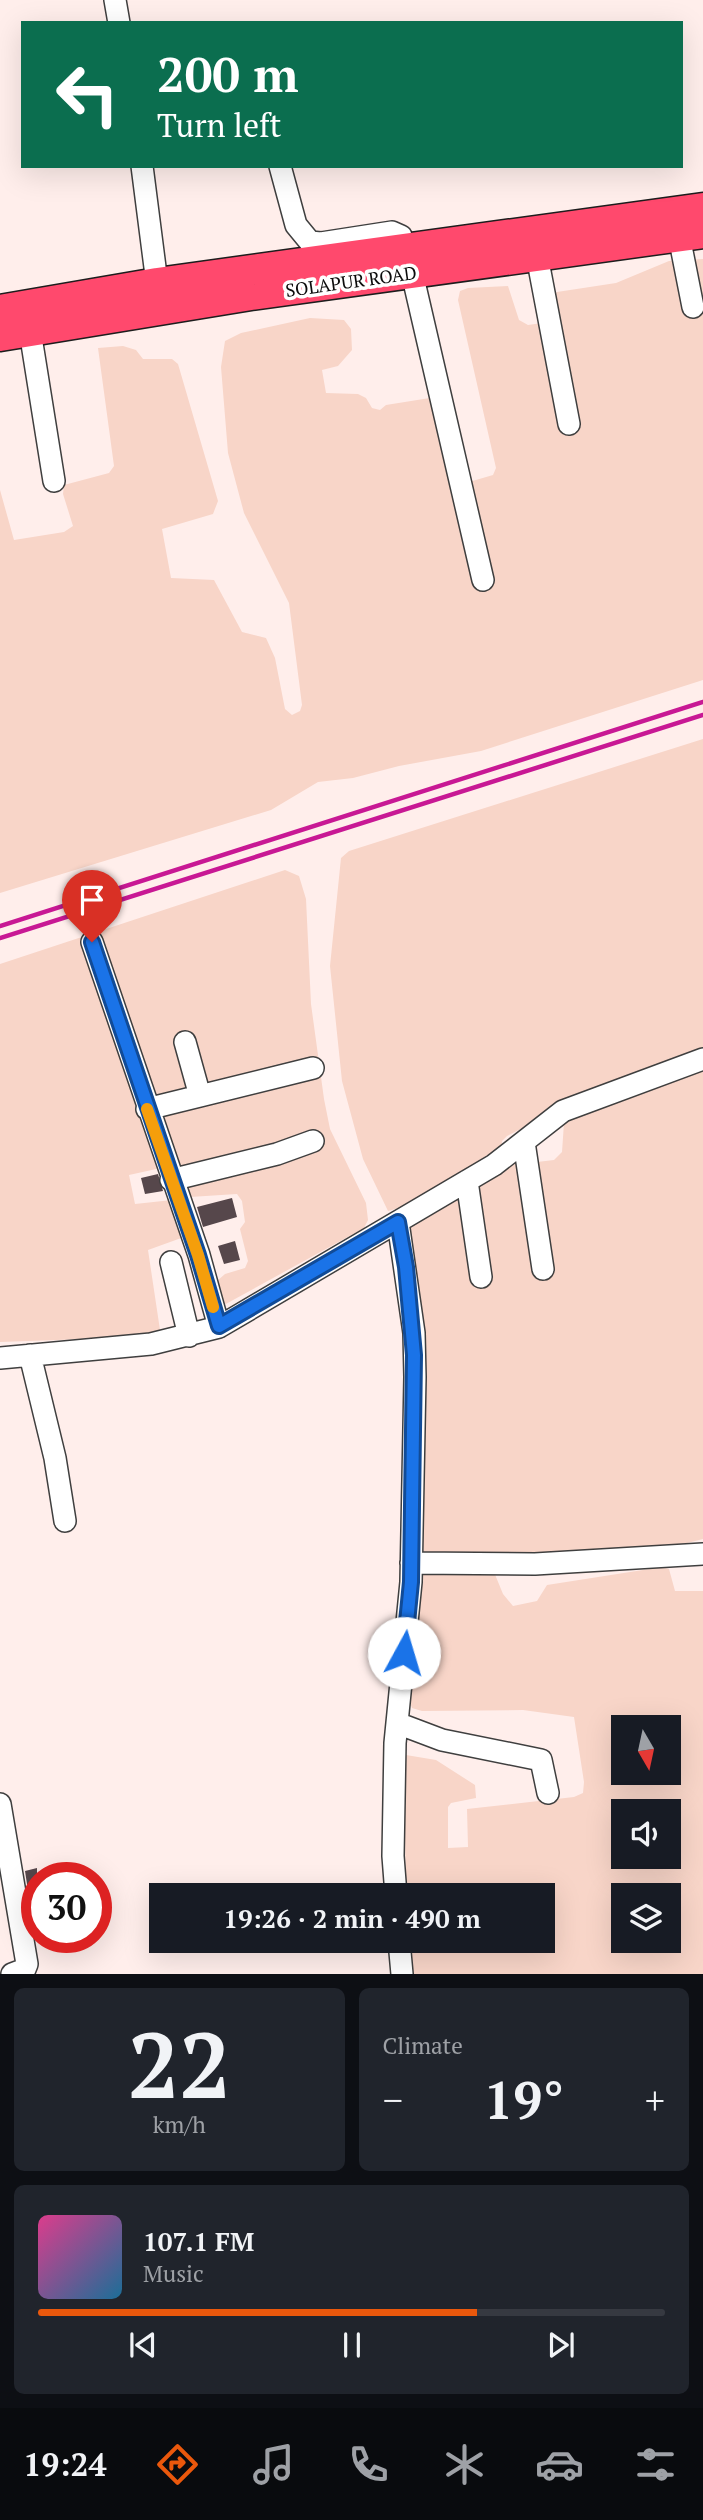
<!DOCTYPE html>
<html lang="en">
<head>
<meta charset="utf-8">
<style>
	body { margin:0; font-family:"PT Serif",serif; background:#20242c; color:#f1f3f6; height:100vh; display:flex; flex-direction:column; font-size:26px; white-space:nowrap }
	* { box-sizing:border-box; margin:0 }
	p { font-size:23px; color:#9ea1a6 }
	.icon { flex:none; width:38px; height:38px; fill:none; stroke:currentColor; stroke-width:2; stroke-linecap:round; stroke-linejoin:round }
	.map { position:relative; height:1974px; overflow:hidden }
	.panel { display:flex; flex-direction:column; gap:14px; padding:14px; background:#0d0f14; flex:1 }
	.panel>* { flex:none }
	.hud { position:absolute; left:21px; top:21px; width:662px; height:147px; border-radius:0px; box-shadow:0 7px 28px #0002; background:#0b6e4f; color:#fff; overflow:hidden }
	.needle { width:46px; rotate:171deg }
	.controls { position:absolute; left:611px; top:1715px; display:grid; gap:14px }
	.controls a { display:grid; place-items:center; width:70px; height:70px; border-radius:0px; background:#171b24; box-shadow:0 7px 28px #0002; font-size:35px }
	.speed { position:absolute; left:21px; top:1862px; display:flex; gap:14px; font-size:35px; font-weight:700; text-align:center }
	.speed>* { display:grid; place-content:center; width:91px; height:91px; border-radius:50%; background:#171b24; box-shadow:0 7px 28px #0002; line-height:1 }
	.speed .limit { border:10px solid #d22; background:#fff; color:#111 }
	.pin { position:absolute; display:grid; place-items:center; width:60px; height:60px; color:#fff; margin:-72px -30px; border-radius:50% 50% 50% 0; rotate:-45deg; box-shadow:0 0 7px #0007 }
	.pin .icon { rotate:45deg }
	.me { position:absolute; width:77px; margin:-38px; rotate:6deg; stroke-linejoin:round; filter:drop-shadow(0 0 5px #0008) }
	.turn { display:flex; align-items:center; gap:24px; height:147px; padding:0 21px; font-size:32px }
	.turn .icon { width:91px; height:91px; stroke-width:2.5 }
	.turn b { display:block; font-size:49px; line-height:60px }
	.big { font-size:52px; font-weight:700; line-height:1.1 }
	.panel .tile { flex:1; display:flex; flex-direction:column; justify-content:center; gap:10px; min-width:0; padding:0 24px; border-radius:10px; background:#20242c }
	.panel .dial { align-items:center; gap:0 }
	.dial b { font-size:91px; line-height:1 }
	.song { display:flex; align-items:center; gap:21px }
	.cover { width:84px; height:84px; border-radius:10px; background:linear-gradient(135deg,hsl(330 70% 55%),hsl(200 70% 35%)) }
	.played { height:7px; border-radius:4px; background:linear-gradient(90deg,#ea580c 70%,#363941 70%) }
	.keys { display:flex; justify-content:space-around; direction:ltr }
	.heat { display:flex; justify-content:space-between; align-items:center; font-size:38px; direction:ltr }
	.panel .tiles { flex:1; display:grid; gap:14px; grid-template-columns:1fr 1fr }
	.tile:last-child { grid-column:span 2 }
	.trip { position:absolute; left:149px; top:1883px; width:406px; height:70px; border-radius:0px; background:#171b24; box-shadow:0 7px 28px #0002; font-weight:700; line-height:70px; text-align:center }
	.dock { display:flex; height:112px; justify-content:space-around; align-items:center; background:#090b0e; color:#9ea1a6 }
	.dock .icon { width:49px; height:49px }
	.dock .on { color:#ea580c }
	.dock b { font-size:32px; color:#f1f3f6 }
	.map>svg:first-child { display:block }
	.farmland { fill:#f8d5c8; fill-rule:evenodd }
	.building { fill:#56474b }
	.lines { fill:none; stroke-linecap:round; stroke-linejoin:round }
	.minor-casing { stroke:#3f3f3f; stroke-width:24 }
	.highway-casing { stroke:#1d1d1d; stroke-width:33 }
	.minor { stroke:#fff; stroke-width:21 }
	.highway { stroke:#ff496d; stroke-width:30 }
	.rail { stroke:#c81894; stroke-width:4.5 }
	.route-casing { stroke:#114b97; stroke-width:18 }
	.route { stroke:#1a73e8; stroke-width:12 }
	.slow { stroke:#f59e0b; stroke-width:12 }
	.labels { text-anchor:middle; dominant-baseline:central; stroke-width:7; stroke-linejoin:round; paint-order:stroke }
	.street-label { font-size:18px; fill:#0c0c0c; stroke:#fff }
</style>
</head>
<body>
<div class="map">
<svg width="703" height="1974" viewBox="0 0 703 1974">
	<rect width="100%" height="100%" fill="#ffeeeb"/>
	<!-- farmland -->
	<path class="farmland" d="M703,259V680L481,751L399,766L353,778L318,782L271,810L0,893V490L14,540L64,532L73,526L63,494L64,485L109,473L114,466L98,348L123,346L136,350L143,359H172L178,364L218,501L213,514L162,529L171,578L214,580L242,632L266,638L275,658L285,709L292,715L300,711L302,705L289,603L244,513L228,453L221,367L225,341L241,333L310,318L344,320L351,329L352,350L338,366L322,370L326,393L358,394L366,398L372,408L380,410L386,405L436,397L469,482L493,475L496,468L458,300L460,291L468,288L508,286L519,320L528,325L549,322L552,296L557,292L616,283L669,261Z
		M703,739V1055L592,1092L507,1136L502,1141L501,1151L410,1205L388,1211L363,1159L342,1081L330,966L341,858L349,851Z
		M285,870L299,876L306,899L311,1004L324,1099L330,1129L366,1203L368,1220L364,1228L224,1305L217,1281L225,1274L245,1268L248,1261L240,1229L245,1222L242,1201L237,1194L190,1197L184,1190L179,1164L129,1175L135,1204L172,1200L184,1237L148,1250L160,1330L142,1337L0,1342V964Z
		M703,1066V1539L679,1545L605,1554L421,1555L408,1249L410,1227L416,1219L524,1151L537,1162L554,1160L562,1152L564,1123L585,1109Z
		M662,1567L669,1569L675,1591H703V1974H412L409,1941H542V1895H406L404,1784L406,1755L436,1760L475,1785L476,1798L451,1803L448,1807V1848L468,1847L467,1809L574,1797L583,1793L584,1782L574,1717L523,1710L422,1711L412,1708L409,1700L419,1576L425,1571L494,1572L503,1594L513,1606L537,1601L547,1585ZM623,1727H668V1773H623ZM623,1811H668V1857H623ZM623,1895H668V1941H623Z"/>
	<!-- building -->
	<path class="building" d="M158,1174L163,1191L145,1194L141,1178Z
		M232,1198L237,1217L203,1227L197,1207Z
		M235,1241L240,1260L224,1264L218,1246Z
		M37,1868V1895L29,1897L25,1871Z"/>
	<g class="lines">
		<!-- minor casing -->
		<g class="minor-casing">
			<path id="minor" d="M115,0L119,23
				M142,166L157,283
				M280,166L296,225L310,242L321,243L392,232L401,236L404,249
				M679,236L693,307
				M537,256L569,424
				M412,273L483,580
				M30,331L54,481
				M92,942L199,1255L219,1327
				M185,1042L200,1096
				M147,1109L313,1068
				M524,1142L543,1269
				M171,1180L277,1154L313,1141
				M467,1181L481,1277
				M171,1262L189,1336
				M30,1355L55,1458L65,1521
				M0,1358L151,1344L219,1327L494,1165L563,1111L703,1059
				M411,1563L535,1564L703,1554
				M397,1723L442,1740L541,1760L548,1793
				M0,1804L27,1964L25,1969L12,1974
				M396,1895L393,1856L395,1743L411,1582L415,1377L414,1333L398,1222
				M399,1941L402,1974"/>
		</g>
		<!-- highway casing -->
		<g class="highway-casing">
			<path id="highway" d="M0,310L157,283L703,208
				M0,336L251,295L703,233"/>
		</g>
		<!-- minor -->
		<use href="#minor" class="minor"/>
		<!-- highway -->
		<use href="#highway" class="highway"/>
		<!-- rail -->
		<path class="rail" d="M0,926L703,702
			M0,938L703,715"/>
	</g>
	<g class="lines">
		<!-- route casing -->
		<g class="route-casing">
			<path id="route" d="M92,942L198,1255L219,1326L398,1222L406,1267L414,1355L411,1582L404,1653"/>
		</g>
		<!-- route -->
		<use href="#route" class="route"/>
		<!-- slow -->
		<path class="slow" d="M147,1109L198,1255L213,1307"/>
	</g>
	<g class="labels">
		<!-- street labels -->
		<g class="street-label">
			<text transform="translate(351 281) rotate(-8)">SOLAPUR ROAD</text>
		</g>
	</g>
</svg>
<div class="controls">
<a><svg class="needle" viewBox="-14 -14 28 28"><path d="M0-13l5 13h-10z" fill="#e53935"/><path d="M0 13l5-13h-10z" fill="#9ea1a6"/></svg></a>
<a><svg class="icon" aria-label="sound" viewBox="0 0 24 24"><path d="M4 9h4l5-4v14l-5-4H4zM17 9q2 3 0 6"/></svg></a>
<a><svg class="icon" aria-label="layers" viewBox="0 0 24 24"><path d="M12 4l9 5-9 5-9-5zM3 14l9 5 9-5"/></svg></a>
</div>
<div class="speed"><div class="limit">30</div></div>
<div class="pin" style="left:92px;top:942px;background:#d93025"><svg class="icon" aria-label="arrive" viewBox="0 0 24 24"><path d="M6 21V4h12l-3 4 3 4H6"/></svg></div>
<svg class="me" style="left:404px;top:1653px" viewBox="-20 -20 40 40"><circle r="19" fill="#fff"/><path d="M0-13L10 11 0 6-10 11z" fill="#1a73e8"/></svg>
<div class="trip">19:26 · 2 min · 490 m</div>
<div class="hud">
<div class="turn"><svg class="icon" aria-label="left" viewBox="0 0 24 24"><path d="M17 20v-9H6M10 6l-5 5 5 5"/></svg><div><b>200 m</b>Turn left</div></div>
</div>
</div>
<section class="panel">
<div class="tiles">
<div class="tile dial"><b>22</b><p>km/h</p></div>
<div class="tile"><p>Climate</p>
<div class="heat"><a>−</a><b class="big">19°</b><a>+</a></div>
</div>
<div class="tile">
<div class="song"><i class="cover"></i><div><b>107.1 FM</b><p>Music</p></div></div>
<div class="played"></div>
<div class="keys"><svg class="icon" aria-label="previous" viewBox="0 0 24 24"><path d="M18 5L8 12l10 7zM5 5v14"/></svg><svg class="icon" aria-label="pause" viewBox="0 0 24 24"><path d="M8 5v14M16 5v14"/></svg><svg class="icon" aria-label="next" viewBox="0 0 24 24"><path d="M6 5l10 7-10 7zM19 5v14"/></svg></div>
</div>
</div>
</section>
<nav class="dock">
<b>19:24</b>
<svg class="icon on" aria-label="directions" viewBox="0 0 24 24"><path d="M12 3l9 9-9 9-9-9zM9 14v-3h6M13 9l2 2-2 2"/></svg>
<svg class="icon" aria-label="music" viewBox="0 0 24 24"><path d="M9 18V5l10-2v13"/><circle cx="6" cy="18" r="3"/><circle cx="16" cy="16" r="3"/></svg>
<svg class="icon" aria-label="phone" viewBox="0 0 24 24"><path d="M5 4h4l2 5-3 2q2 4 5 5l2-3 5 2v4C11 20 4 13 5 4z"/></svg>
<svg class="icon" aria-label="climate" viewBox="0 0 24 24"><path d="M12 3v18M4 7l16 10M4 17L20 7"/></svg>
<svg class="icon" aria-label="car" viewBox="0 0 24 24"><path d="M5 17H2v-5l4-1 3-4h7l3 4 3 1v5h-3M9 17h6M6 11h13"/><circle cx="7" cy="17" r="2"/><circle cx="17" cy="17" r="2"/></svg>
<svg class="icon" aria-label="filters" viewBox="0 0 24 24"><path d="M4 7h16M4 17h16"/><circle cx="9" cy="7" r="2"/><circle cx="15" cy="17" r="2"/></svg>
</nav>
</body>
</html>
